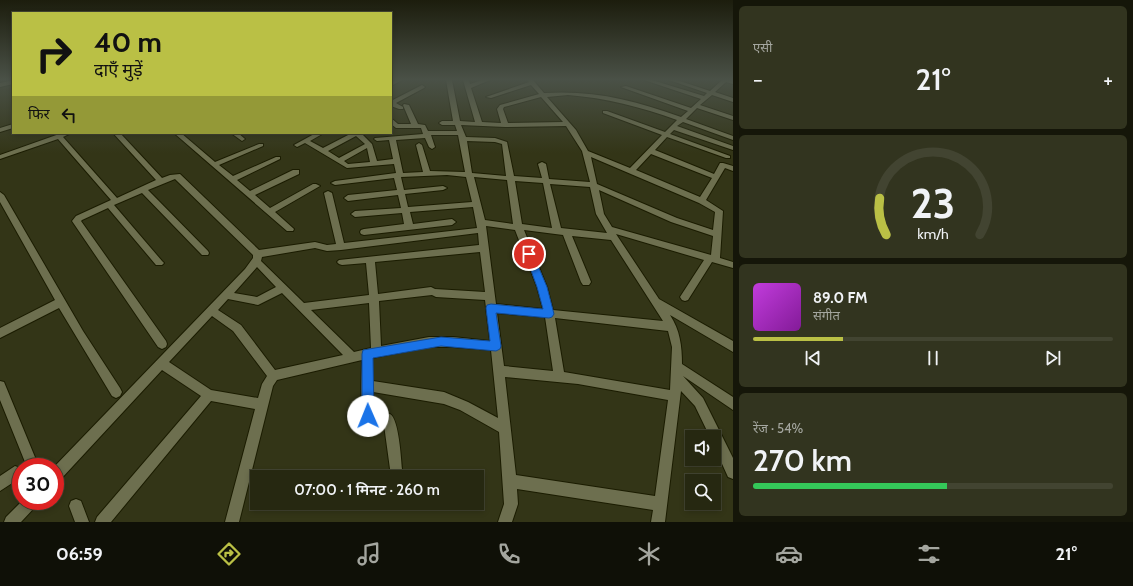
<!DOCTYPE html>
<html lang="hi">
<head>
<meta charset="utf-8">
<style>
	body { margin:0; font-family:Cabin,"Noto Sans Devanagari",sans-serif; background:#32341f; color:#f1f3f6; height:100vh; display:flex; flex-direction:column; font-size:15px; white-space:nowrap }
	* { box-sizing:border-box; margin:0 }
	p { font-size:13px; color:#a4a69f }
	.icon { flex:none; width:22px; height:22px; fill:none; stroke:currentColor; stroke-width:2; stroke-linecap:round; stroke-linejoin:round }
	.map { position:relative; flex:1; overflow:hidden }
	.sheet { display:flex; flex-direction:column; gap:6px; padding:6px; background:#151609; width:400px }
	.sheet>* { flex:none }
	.banner { position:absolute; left:12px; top:12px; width:380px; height:122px; border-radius:0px; box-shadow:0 2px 6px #0003,0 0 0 1px #424431; background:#bac045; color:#111; overflow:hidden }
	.controls { position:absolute; left:685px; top:430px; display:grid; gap:8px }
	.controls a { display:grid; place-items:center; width:36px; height:36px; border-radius:0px; background:#262811; box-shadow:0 2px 6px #0003,0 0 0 1px #424431; font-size:20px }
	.speed { position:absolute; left:12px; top:458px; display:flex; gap:8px; font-size:20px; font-weight:700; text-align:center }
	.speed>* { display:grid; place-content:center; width:52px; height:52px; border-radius:50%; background:#262811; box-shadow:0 2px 6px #0003,0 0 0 1px #424431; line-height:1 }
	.speed .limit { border:6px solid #d22; background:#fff; color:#111 }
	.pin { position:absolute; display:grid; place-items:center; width:34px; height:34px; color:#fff; margin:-17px; border:2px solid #fff; border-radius:50%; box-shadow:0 1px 4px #0007 }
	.me { position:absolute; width:44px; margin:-22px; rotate:359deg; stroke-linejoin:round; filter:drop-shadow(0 0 3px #0008) }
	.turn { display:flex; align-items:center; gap:14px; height:84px; padding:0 16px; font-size:18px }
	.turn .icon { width:52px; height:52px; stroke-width:2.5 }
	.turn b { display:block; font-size:28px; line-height:34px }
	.then { display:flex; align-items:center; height:38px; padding:0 16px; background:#0003; gap:8px; font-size:15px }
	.big { font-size:30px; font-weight:600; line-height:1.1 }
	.sheet .card { flex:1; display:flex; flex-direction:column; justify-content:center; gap:6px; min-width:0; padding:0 14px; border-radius:6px; background:#32341f }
	.sheet .dial { align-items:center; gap:0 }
	.dial svg { height:104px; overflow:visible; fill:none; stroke:#424431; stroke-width:7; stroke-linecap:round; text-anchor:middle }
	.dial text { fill:#f1f3f6; stroke:none }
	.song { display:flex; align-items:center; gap:12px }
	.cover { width:48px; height:48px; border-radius:6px; background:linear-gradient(135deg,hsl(290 70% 55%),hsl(290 70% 35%)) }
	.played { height:4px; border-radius:2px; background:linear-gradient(90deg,#bac045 25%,#424431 25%) }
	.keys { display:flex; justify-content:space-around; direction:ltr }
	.heat { display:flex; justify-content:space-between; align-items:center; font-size:22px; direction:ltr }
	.charge { height:6px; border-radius:3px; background:linear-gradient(90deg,#34c759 54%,#424431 0) }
	.trip { position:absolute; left:250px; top:470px; width:234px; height:40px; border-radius:0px; background:#262811; box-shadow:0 2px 6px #0003,0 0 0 1px #424431; font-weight:600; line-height:40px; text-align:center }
	.dock { display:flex; height:64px; justify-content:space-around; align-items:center; background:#0f1007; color:#a4a69f }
	.dock .icon { width:28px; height:28px }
	.dock .current { color:#bac045 }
	.dock b { font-size:18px; color:#f1f3f6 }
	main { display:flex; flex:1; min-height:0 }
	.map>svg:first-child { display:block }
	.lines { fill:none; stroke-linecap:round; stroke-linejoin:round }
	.stream { stroke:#191a00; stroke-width:1.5 }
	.minor-casing { stroke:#1b1c01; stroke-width:2 }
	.minor { fill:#6d6f4f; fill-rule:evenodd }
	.route { fill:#1a73e8; stroke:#114b97 }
</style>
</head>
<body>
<main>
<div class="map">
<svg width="733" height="522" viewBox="0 0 733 522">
	<rect width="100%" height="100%" fill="#333517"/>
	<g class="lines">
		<!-- stream -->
		<path class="stream" d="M0,83L13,80"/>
		<!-- minor casing -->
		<g class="minor-casing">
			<path id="minor" d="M13,80V84L0,87V83Z
				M395,80H402L391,86V82Z
				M446,80H452L460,121L475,122L463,80H469L470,84L482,80H490L471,88L482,122L501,123L497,109L500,105L539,94L531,85L491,98L486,97L529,82L527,80H533L544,93C594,90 634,100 681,117L688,111L621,87L626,86L691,108L701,99L644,80H652L704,96L707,93L669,80H677L710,91L722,80H733V84L726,82L715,92L733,98V102L712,95L700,105L733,116V120L697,108L686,119L733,136V140L683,122L677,126L733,146V150L674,130L670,134L730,156V158H726L667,137L655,150L714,174L720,163H723L733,166V171L725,168L706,200L723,211L720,258L733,262V268L712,262L688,300L685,301L682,300L680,297L704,260L616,234L659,299L733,341V352L670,315C680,330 682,346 682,364L733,397V410L683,376L703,398L733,458V479L728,477L714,446V437H710L695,406L681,391L665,522H651L653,510L517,489L518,504L512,522H498L504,504L499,432L460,410L444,404L373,392L374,414C379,414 385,412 390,414C399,419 401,458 402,469L401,474L396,475L391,474L390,469L384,425C378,426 371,428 366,423C359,416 362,372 362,360L277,380L273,386L239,522H225L255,409L211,401L111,522H95L97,517L201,396L162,370L60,480L55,482V467H54L245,269L253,258V255L175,179L148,190L208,251L209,253L208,255H202L142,193L114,205L162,261L164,263L162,265H156L108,208L82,220L81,221L166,341L167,344L166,347L162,349L158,347L72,221L76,216L111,200L58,139L0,159V155L62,133H71L63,137L117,198L156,180L113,133H120L162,178L170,175L180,174L259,250L315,242L327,245L336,244L324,193L328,191L332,193L344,243L477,228L473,207L410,212L413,224L452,219L456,222L452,225L364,235L361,234L360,232L361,230L364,229L404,224L402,213L355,217L351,214L355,211L401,208L398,195L348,201L344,198L348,195L397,190L394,178L335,185L331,183L335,181L396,173L394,164L347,168L305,143L297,147L294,145L316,133H324L310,141L323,148L352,133H361L372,144L377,161L393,159L389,140L377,141L374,139L375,138L423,134L421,128H396L391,124V118L398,124H411L403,105L404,104L409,105L418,124L425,125L428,131H457L455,125H442L439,123L442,121H453ZM568,95C606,98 641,107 677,120L665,132L607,111H603V113L662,135L630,168L588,151L576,130L547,97ZM541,97L563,122L508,123L503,109L504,107ZM461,125L505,127L566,126L582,151L590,182L549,179L546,164L542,162L538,164L542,178L514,176L507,142L495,138L466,137ZM431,135H458L465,172L430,171L422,145L419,143L416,145L423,172L403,173L396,140L425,138L429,147L432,149L435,147ZM356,136L365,144L339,158L328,151ZM467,141L495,142L502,144L506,176L472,173ZM367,148L370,162L348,164L344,161ZM651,154L712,178L700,197L636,170ZM591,157L699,203L715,212L713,230L677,218L597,184ZM447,175L466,177L472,202L408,207L405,194L443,190L447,188L443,186L404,190L401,177ZM474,177L507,180L513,224L485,220ZM515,181L543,183L552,228L522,224ZM550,184L590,187L596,214L607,233L561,228ZM599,190L671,222L713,236L711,255L612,227L604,214ZM486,226L515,230L537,287L543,309L496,304ZM524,230L563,235L581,282L583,285H589L591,282L572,236L611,240L663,321L553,310L547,287ZM478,233L479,245L339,260L337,262L339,264L342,265L366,263L369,295L304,303L261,261L262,257L315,248L327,251L341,250ZM480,252L485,292L435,289L431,287L378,294L375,262ZM257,267L276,287L257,297L234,293ZM282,293L343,355L275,370L241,325L218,310L228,299L258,305ZM432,295L436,297L485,300L490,341L453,337H429L381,346L379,301ZM369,303L371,348L354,352L311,310ZM497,313L545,317L553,371L504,366ZM212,316L233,331L267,376L262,384L258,398L211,390L169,362ZM555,318L668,331L672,347L670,390L564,372ZM429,347H453L491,350L498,418L468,402L444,392L373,381L372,358ZM505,377L578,384L668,400L655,496L516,475Z
				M422,85L425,87L424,88L396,103L403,107V109H399L391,106V101Z
				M13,124V128L0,132V128Z
				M174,133H181L215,162L259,144H263V146L219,165L233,176L276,157H280V159L237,180L250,191L293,170H299V174L255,195L270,208L313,184H316L320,186L275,212L294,229L293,231H287Z
				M231,133H238L245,139L242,141Z
				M0,192L4,195L83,331L120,388L122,392L120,396L116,398L112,396L59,308L0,338V328L55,300L0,202Z
				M0,381L4,382L39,467H27L0,400Z
				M15,466L20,468L21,472L20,478L0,491V476Z
				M76,499L81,501L89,522H75L69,506L71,501Z
				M22,501H38L36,506L21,522H4L6,517Z"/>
		</g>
		<!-- minor -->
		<use href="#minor" class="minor"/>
	</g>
	<!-- sky -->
	<linearGradient id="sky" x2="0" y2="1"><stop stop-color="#1c1d0d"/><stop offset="0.52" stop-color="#4a5147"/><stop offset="1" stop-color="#4a5147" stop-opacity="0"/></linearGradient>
	<rect width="733" height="153" fill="url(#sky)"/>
	<!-- route -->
	<path class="route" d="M529,251L533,254L547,287L554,314L552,317L549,318L496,313L501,346L500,349L496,351L441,346L373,358L374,416L372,420L368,422L363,420L362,416V354L363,350L441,337L490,341L486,308L487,305L491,304L543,309L537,287L525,254Z"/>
</svg>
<div class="controls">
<a><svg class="icon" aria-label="sound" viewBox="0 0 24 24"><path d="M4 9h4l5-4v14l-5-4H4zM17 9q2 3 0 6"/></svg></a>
<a><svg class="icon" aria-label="search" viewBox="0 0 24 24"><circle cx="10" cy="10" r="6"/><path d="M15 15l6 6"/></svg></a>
</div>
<div class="speed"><div class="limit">30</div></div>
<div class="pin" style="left:529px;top:254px;background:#d93025"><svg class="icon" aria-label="arrive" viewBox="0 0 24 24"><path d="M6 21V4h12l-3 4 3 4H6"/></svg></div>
<svg class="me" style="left:368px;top:416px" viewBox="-20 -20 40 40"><circle r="19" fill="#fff"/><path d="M0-13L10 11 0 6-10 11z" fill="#1a73e8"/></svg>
<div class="trip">07:00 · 1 मिनट · 260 m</div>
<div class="banner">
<div class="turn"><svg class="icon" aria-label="right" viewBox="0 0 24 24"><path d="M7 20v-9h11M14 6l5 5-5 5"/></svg><div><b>40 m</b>दाएँ मुड़ें</div></div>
<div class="then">फिर<svg class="icon" aria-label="left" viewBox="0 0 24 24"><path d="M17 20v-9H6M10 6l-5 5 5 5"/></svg></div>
</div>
</div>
<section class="sheet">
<div class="card"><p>एसी</p>
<div class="heat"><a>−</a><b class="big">21°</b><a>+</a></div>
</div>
<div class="card dial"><svg viewBox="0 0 100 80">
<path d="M14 69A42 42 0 1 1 86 69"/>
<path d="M14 69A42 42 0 0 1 9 41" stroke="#bac045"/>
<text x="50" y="56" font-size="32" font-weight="700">23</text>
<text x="50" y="72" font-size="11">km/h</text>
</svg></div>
<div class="card">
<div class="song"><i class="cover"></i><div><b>89.0 FM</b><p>संगीत</p></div></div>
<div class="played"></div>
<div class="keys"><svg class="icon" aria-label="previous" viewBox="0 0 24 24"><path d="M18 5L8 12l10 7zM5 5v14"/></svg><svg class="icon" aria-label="pause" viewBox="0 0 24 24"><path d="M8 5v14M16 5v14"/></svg><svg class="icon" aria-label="next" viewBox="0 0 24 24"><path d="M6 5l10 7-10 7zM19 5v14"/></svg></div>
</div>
<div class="card"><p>रेंज · 54%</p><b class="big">270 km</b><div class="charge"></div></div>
</section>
</main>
<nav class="dock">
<b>06:59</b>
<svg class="icon current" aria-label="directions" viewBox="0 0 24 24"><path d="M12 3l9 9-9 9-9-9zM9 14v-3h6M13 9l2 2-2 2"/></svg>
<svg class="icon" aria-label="music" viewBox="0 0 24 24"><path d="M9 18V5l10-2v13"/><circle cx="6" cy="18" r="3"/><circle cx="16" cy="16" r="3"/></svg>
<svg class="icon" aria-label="phone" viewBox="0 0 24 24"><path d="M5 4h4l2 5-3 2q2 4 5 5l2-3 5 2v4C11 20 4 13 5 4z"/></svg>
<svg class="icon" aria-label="climate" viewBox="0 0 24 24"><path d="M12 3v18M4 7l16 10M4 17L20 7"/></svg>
<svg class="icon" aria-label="car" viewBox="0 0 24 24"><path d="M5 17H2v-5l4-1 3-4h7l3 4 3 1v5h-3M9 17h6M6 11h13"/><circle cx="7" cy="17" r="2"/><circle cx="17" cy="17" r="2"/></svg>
<svg class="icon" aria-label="filters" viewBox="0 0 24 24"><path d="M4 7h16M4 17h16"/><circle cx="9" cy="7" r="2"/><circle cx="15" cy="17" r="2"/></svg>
<b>21°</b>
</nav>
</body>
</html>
